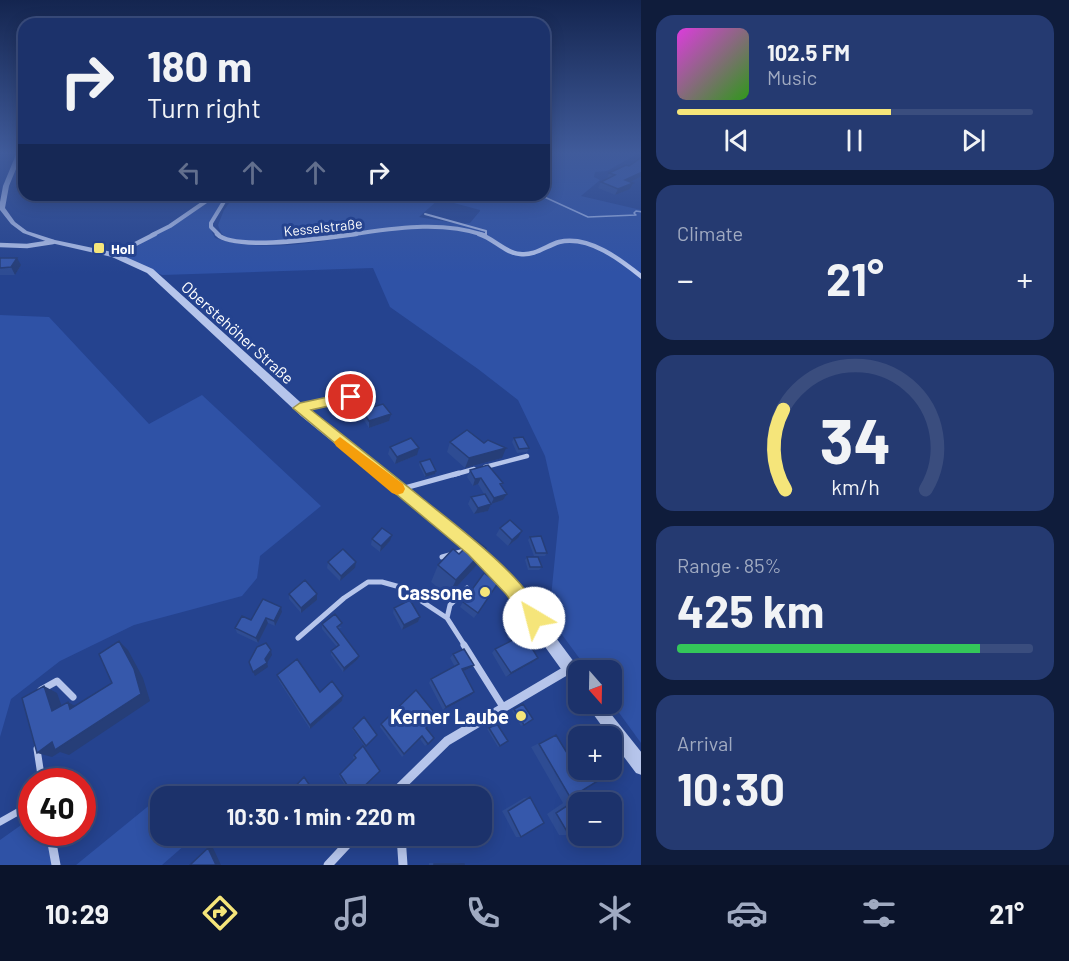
<!DOCTYPE html>
<html lang="en">
<head>
<meta charset="utf-8">
<style>
	body { margin:0; font-family:Barlow,sans-serif; background:#253a71; color:#f1f3f6; height:100vh; display:flex; flex-direction:column; font-size:22px; white-space:nowrap }
	* { box-sizing:border-box; margin:0 }
	p { font-size:20px; color:#a0aac1 }
	.icon { flex:none; width:33px; height:33px; fill:none; stroke:currentColor; stroke-width:2; stroke-linecap:round; stroke-linejoin:round }
	.map { position:relative; flex:1; overflow:hidden }
	.panel { display:flex; flex-direction:column; gap:15px; padding:15px; background:#0f1c3b; width:428px }
	.panel>* { flex:none }
	.banner { position:absolute; left:18px; top:18px; width:532px; height:183px; border-radius:18px; box-shadow:0 3px 15px #0003,0 0 0 2px #3a4d7e; background:#1c326b; color:#f1f3f6; overflow:hidden }
	.needle { width:39px; rotate:160deg }
	.fabs { position:absolute; left:568px; top:660px; display:grid; gap:12px }
	.fabs a { display:grid; place-items:center; width:54px; height:54px; border-radius:12px; background:#1c326b; box-shadow:0 3px 15px #0003,0 0 0 2px #3a4d7e; font-size:30px }
	.speed { position:absolute; left:18px; top:768px; display:flex; gap:12px; font-size:30px; font-weight:700; text-align:center }
	.speed>* { display:grid; place-content:center; width:78px; height:78px; border-radius:50%; background:#1c326b; box-shadow:0 3px 15px #0003,0 0 0 2px #3a4d7e; line-height:1 }
	.speed .limit { border:9px solid #d22; background:#fff; color:#111 }
	.pin { position:absolute; display:grid; place-items:center; width:51px; height:51px; color:#fff; margin:-26px; border:3px solid #fff; border-radius:50%; box-shadow:0 2px 6px #0007 }
	.me { position:absolute; width:66px; margin:-33px; rotate:323deg; stroke-linejoin:round; filter:drop-shadow(0 0 4px #0008) }
	.turn { display:flex; align-items:center; gap:21px; height:126px; padding:0 30px; font-size:27px }
	.turn .icon { width:78px; height:78px; stroke-width:2.5 }
	.turn b { display:block; font-size:42px; line-height:51px }
	.lanes { display:flex; align-items:center; height:57px; padding:0 30px; background:#0003; justify-content:center; gap:30px; direction:ltr }
	.lanes .off { opacity:.35 }
	.big { font-size:45px; font-weight:700; line-height:1.1 }
	.panel .widget { flex:1; display:flex; flex-direction:column; justify-content:center; gap:9px; min-width:0; padding:0 21px; border-radius:18px; background:#253a71 }
	.panel .dial { align-items:center; gap:0 }
	.dial svg { height:156px; overflow:visible; fill:none; stroke:#3a4d7e; stroke-width:7; stroke-linecap:round; text-anchor:middle }
	.dial text { fill:#f1f3f6; stroke:none }
	.song { display:flex; align-items:center; gap:18px }
	.cover { width:72px; height:72px; border-radius:9px; background:linear-gradient(135deg,hsl(300 70% 55%),hsl(110 70% 35%)) }
	.played { height:6px; border-radius:3px; background:linear-gradient(90deg,#f5e57a 60%,#3a4d7e 60%) }
	.keys { display:flex; justify-content:space-around; direction:ltr }
	.heat { display:flex; justify-content:space-between; align-items:center; font-size:33px; direction:ltr }
	.charge { height:9px; border-radius:4px; background:linear-gradient(90deg,#34c759 85%,#3a4d7e 0) }
	.trip { position:absolute; left:150px; top:786px; width:342px; height:60px; border-radius:18px; background:#1c326b; box-shadow:0 3px 15px #0003,0 0 0 2px #3a4d7e; font-weight:700; line-height:60px; text-align:center }
	.dock { display:flex; height:96px; justify-content:space-around; align-items:center; background:#0b142b; color:#a0aac1 }
	.dock .icon { width:42px; height:42px }
	.dock .selected { color:#f5e57a }
	.dock b { font-size:27px; color:#f1f3f6 }
	main { display:flex; flex:1; min-height:0 }
	.map>svg:first-child { display:block }
	.green { fill:#2f52a6; fill-rule:evenodd }
	.lines { fill:none; stroke-linecap:round; stroke-linejoin:round }
	.stream { stroke:#aabeec; stroke-width:1.5 }
	.service-far3 { stroke:#b6c5eb; stroke-width:2 }
	.service-far2 { stroke:#b6c5eb; stroke-width:4.5 }
	.service-far1 { stroke:#b6c5eb; stroke-width:5 }
	.service { stroke:#b6c5eb; stroke-width:7 }
	.minor-far2 { stroke:#b6c5eb; stroke-width:4 }
	.minor-far1 { stroke:#b6c5eb; stroke-width:4.5 }
	.minor { stroke:#b6c5eb; stroke-width:9 }
	.tertiary { fill:#b6c5eb; fill-rule:evenodd }
	.wall { fill:#2e4c93 }
	.shaded-wall { fill:#263e78 }
	.building { fill:#3658ab; stroke:#263e78; stroke-width:1.5 }
	.route { fill:#f5e57a; stroke:#9f954f; stroke-width:1.5 }
	.slow { fill:#f59e0b }
	.poi-dot { fill:#f5e57a; stroke:#25438f; stroke-width:2 }
	.labels { text-anchor:middle; dominant-baseline:central; stroke-width:6; stroke-linejoin:round; paint-order:stroke }
	.far-street-label { font-size:14px; fill:#fff; stroke:#25438f }
	.far-poi-label { font-size:14px; font-weight:bold; fill:#fff; stroke:#25438f; text-anchor:start }
	.street-label { font-size:16px; fill:#fff; stroke:#25438f }
	.near-poi-label { font-size:20px; font-weight:bold; fill:#fff; stroke:#25438f; text-anchor:end }
</style>
</head>
<body>
<main>
<div class="map">
<svg width="642" height="865" viewBox="0 0 642 865">
	<rect width="100%" height="100%" fill="#25438f"/>
	<!-- green -->
	<path class="green" d="M545,152H641L607,171L595,172L594,177L600,180L581,196L641,210V743L612,703V670H588L549,617L559,517L545,456L518,400L478,369L390,307L373,268L162,275L125,258C151,231 190,212 223,195H226L209,226L215,238C252,251 307,245 346,237L345,233C315,236 258,247 230,239C223,237 220,232 218,225L224,210L235,195H544ZM439,199L480,210V211L470,223L460,224L419,217Z
		M0,315L49,317L149,424L202,395L321,506L260,556L257,578L242,596L134,625L60,661L11,699L0,737Z
		M173,786L177,796H160V836H193L194,837L162,865H76Z
		M31,818L32,832L46,833L52,865H0V840Z"/>
	<g class="lines">
		<!-- stream -->
		<path class="stream" d="M540,195L588,217L636,215L634,213L636,211L642,212
			M372,201L413,195"/>
		<!-- service-far3 -->
		<path class="service-far3" d="M425,214L486,231V235"/>
		<!-- service-far2 -->
		<path class="service-far2" d="M300,408L351,397
			M485,467L527,456
			M453,475L474,469"/>
		<!-- service-far1 -->
		<path class="service-far1" d="M401,489L459,473
			M442,557L468,550
			M298,638L344,598L368,582H382L400,587L447,618
			M465,646L447,618L450,605L467,588"/>
		<!-- service -->
		<path class="service" d="M464,645L503,707
			M41,690L57,681L73,697
			M37,749L42,782
			M0,822L32,804"/>
		<!-- minor-far2 -->
		<path class="minor-far2" d="M152,235L170,226L215,195
			M219,235L211,227V223L228,195
			M346,235C392,229 438,220 484,235"/>
		<!-- minor-far1 -->
		<path class="minor-far1" d="M217,234C234,252 330,237 356,234
			M479,234C493,238 505,253 520,254C535,256 546,246 559,242C589,235 621,260 642,277
			M0,245L27,246L53,242
			M114,255L155,234"/>
		<!-- minor -->
		<path class="minor" d="M391,796L447,741L569,669
			M50,832L56,865
			M401,836L403,865
			M328,865L355,836"/>
		<!-- tertiary -->
		<path class="tertiary" d="M17,152H23L9,186L5,208L15,222L27,231L55,240L117,253L153,269L309,410L477,545L521,591L580,670L579,690L574,687L512,601L469,553L301,416L147,273L112,257L51,243L23,233L11,224L0,210V202L3,186Z
			M586,704H603L642,753V775L636,773L612,741V736H609Z"/>
	</g>
	<!-- wall -->
	<path class="wall" d="M642,157V176L630,182L633,183L630,189L615,195L598,188L601,182L607,179L609,173L629,166Z
		M0,258L21,265L15,275H0Z
		M362,410L389,421L369,428L362,417Z
		M514,438L529,448L527,452L517,453L512,442Z
		M450,442L502,458L465,468L447,452Z
		M390,447L417,455L395,464L388,454Z
		M420,462L436,471L435,474L425,477L419,465Z
		M470,470L503,483L501,486L507,494L503,500L491,504L488,511L474,514L468,504L471,497L484,494L478,484L473,486L467,477Z
		M500,528L518,538L508,546L496,535Z
		M530,537L547,553L545,556H534L528,540Z
		M372,539L390,541L380,552L371,545Z
		M486,548L476,566L448,596L431,582L438,565L459,554Z
		M527,557L542,567L539,570H528L525,560Z
		M328,562L355,568L340,581L327,568Z
		M498,583L474,618L460,607L463,602Z
		M289,594H317V600L301,613L289,599Z
		M394,608L420,617L418,622L402,630L393,613Z
		M282,612L275,626L268,623L258,643L237,633L235,628Z
		M322,624L342,627L339,629L359,656L358,659L343,672L331,655V651L337,647L322,629Z
		M534,643L531,646L538,658L533,662L506,677L492,653L495,649Z
		M453,654L470,668L463,671L471,695L443,710L429,683L431,679L455,667L450,658Z
		M277,675L320,692L343,696L342,701L310,729L279,681Z
		M514,709L533,719L521,726L512,711Z
		M381,724L426,728L434,738L425,746L420,739L402,757L380,727Z
		M497,724L508,741L498,747L487,729Z
		M353,728L377,735L365,747L352,729Z
		M556,735L574,765L579,762L578,793L569,835H559L547,814L563,803L531,747Z
		M363,746L355,796H352L339,776L340,774L355,760L353,758L354,755Z
		M530,797L521,837H516L502,811L524,798Z
		M429,863H458L464,865H429Z"/>
	<!-- shaded-wall -->
	<path class="shaded-wall" d="M642,172V176L622,186L625,180Z
		M633,183L630,189L615,195L618,189Z
		M17,258L21,265L15,275L11,267Z
		M391,414L389,421L369,428V421Z
		M419,448L417,455L395,464L397,457Z
		M506,448L502,458L465,468L469,458Z
		M436,471L435,474L425,477L426,474Z
		M481,478L478,484L473,486L475,479Z
		M507,494L503,500L491,504L494,498Z
		M491,504L488,511L474,514L478,508Z
		M522,531L518,538L508,546L512,540Z
		M392,535L390,541L380,552L381,546Z
		M486,548L476,566L448,596L456,580Z
		M356,562L355,568L340,581L341,576Z
		M317,594V600L301,613V608Z
		M281,607L282,612L275,626L274,621Z
		M420,617L418,622L402,630L404,625Z
		M266,618L268,623L258,643L256,638Z
		M119,641L128,650L143,678L150,701L69,755L60,752L52,757L37,753L52,742L141,694Z
		M271,650L272,655L267,663L268,667L255,676L253,672Z
		M359,656L358,659L343,672L344,668Z
		M538,658L533,662L506,677L511,673Z
		M474,665L470,668L459,673L462,669Z
		M44,686L57,693L66,718L52,711Z
		M474,692L471,695L443,710L446,707Z
		M343,696L342,701L310,729V725Z
		M68,702L80,709H70Z
		M208,848H213L221,865H216Z"/>
	<!-- building -->
	<path class="building" d="M642,157V172L625,180L633,183L618,189L601,182L615,175L609,173L626,165L629,166Z
		M0,258H17L11,267L0,268Z
		M383,404L391,414L369,421L362,410Z
		M467,430L484,443L488,440L506,448L469,458L450,442Z
		M523,437L529,448L519,449L514,438Z
		M411,438L419,448L397,457L390,447Z
		M430,459L436,471L426,474L420,462Z
		M488,465L503,483L500,484L507,494L494,498L481,478L475,479L470,470Z
		M485,494L491,504L478,508L471,497Z
		M510,520L522,531L512,540L500,528Z
		M382,528L392,535L381,546L372,539Z
		M541,536L547,553H536L530,537Z
		M474,539L486,548L456,580L438,565L453,549L459,554Z
		M343,549L356,562L341,576L328,562Z
		M527,557H538L542,567H530Z
		M484,573L498,583L478,613L463,602Z
		M305,580L317,594L301,608L289,594Z
		M263,599L281,607L274,621L266,618L256,638L235,628L242,616L251,620Z
		M410,600L420,617L404,625L394,608Z
		M335,614L342,623L337,627L359,656L344,668L331,651L339,645L322,624Z
		M527,633L534,643L530,645L538,658L511,673L495,649Z
		M119,641L134,669L141,694L55,750L52,742L37,753L22,698L44,686L52,711L68,702L70,709L112,683L99,654Z
		M266,643L271,650L265,659L267,663L253,672L249,662L257,647Z
		M464,649L474,665L462,669L474,692L446,707L431,679L459,664L453,654Z
		M297,659L320,692L332,681L343,696L310,725L277,675Z
		M416,690L437,716L426,728L434,738L428,744L422,736L404,754L381,724Z
		M523,704L533,719L524,725L514,709Z
		M364,717L377,735L366,746L353,728Z
		M497,724L508,741L500,746L489,728Z
		M556,735L575,766L579,764V770H595L601,779L578,793L584,802H579V828L569,835L556,813L573,802L539,744Z
		M363,746L380,771L354,796L340,774L356,758L354,755Z
		M304,777L317,796H286Z
		M449,791L452,796H441Z
		M530,797L544,823L521,837L508,811Z
		M208,848L216,865H190Z
		M434,864H464V865H434Z"/>
	<!-- sky -->
	<linearGradient id="sky" x2="0" y2="1"><stop stop-color="#14254f"/><stop offset="0.56" stop-color="#405b9b"/><stop offset="1" stop-color="#405b9b" stop-opacity="0"/></linearGradient>
	<rect width="642" height="273" fill="url(#sky)"/>
	<!-- route -->
	<path class="route" d="M351,392L357,397L355,400L311,410C349,440 386,469 423,499C458,527 526,577 543,618L541,624L534,627L528,624L506,594L468,554L293,408L300,403Z"/>
	<!-- slow -->
	<path class="slow" d="M340,437L403,484L405,489L403,493L397,495L392,493L336,446L334,442Z"/>
	<!-- markers -->
	<g class="poi-dot">
		<rect x="93" y="242" width="12" height="12" rx="3"/>
		<circle cx="485" cy="592" r="6"/>
		<circle cx="521" cy="716" r="6"/>
	</g>
	<g class="labels">
		<!-- far-street labels -->
		<g class="far-street-label">
			<text transform="translate(323 227) rotate(-6)">Kesselstraße</text>
		</g>
		<!-- far-poi labels -->
		<g class="far-poi-label">
			<text x="111" y="248">Holl</text>
		</g>
		<!-- street labels -->
		<g class="street-label">
			<text transform="translate(238 332) rotate(42)">Oberstehöher Straße</text>
		</g>
		<!-- near-poi labels -->
		<g class="near-poi-label">
			<text x="473" y="592">Cassone</text>
			<text x="509" y="716">Kerner Laube</text>
		</g>
	</g>
</svg>
<div class="fabs">
<a><svg class="needle" viewBox="-14 -14 28 28"><path d="M0-13l5 13h-10z" fill="#e53935"/><path d="M0 13l5-13h-10z" fill="#a0aac1"/></svg></a>
<a>+</a>
<a>−</a>
</div>
<div class="speed"><div class="limit">40</div></div>
<div class="pin" style="left:351px;top:397px;background:#d93025"><svg class="icon" aria-label="arrive" viewBox="0 0 24 24"><path d="M6 21V4h12l-3 4 3 4H6"/></svg></div>
<svg class="me" style="left:534px;top:618px" viewBox="-20 -20 40 40"><circle r="19" fill="#fff"/><path d="M0-13L10 11 0 6-10 11z" fill="#f5e57a"/></svg>
<div class="trip">10:30 · 1 min · 220 m</div>
<div class="banner">
<div class="turn"><svg class="icon" aria-label="right" viewBox="0 0 24 24"><path d="M7 20v-9h11M14 6l5 5-5 5"/></svg><div><b>180 m</b>Turn right</div></div>
<div class="lanes"><svg class="icon off" aria-label="left" viewBox="0 0 24 24"><path d="M17 20v-9H6M10 6l-5 5 5 5"/></svg><svg class="icon off" aria-label="ahead" viewBox="0 0 24 24"><path d="M12 20V5M6 11l6-6 6 6"/></svg><svg class="icon off" aria-label="ahead" viewBox="0 0 24 24"><path d="M12 20V5M6 11l6-6 6 6"/></svg><svg class="icon" aria-label="right" viewBox="0 0 24 24"><path d="M7 20v-9h11M14 6l5 5-5 5"/></svg></div>
</div>
</div>
<section class="panel">
<div class="widget">
<div class="song"><i class="cover"></i><div><b>102.5 FM</b><p>Music</p></div></div>
<div class="played"></div>
<div class="keys"><svg class="icon" aria-label="previous" viewBox="0 0 24 24"><path d="M18 5L8 12l10 7zM5 5v14"/></svg><svg class="icon" aria-label="pause" viewBox="0 0 24 24"><path d="M8 5v14M16 5v14"/></svg><svg class="icon" aria-label="next" viewBox="0 0 24 24"><path d="M6 5l10 7-10 7zM19 5v14"/></svg></div>
</div>
<div class="widget"><p>Climate</p>
<div class="heat"><a>−</a><b class="big">21°</b><a>+</a></div>
</div>
<div class="widget dial"><svg viewBox="0 0 100 80">
<path d="M14 69A42 42 0 1 1 86 69"/>
<path d="M14 69A42 42 0 0 1 13 28" stroke="#f5e57a"/>
<text x="50" y="56" font-size="32" font-weight="700">34</text>
<text x="50" y="72" font-size="11">km/h</text>
</svg></div>
<div class="widget"><p>Range · 85%</p><b class="big">425 km</b><div class="charge"></div></div>
<div class="widget"><p>Arrival</p><b class="big">10:30</b></div>
</section>
</main>
<nav class="dock">
<b>10:29</b>
<svg class="icon selected" aria-label="directions" viewBox="0 0 24 24"><path d="M12 3l9 9-9 9-9-9zM9 14v-3h6M13 9l2 2-2 2"/></svg>
<svg class="icon" aria-label="music" viewBox="0 0 24 24"><path d="M9 18V5l10-2v13"/><circle cx="6" cy="18" r="3"/><circle cx="16" cy="16" r="3"/></svg>
<svg class="icon" aria-label="phone" viewBox="0 0 24 24"><path d="M5 4h4l2 5-3 2q2 4 5 5l2-3 5 2v4C11 20 4 13 5 4z"/></svg>
<svg class="icon" aria-label="climate" viewBox="0 0 24 24"><path d="M12 3v18M4 7l16 10M4 17L20 7"/></svg>
<svg class="icon" aria-label="car" viewBox="0 0 24 24"><path d="M5 17H2v-5l4-1 3-4h7l3 4 3 1v5h-3M9 17h6M6 11h13"/><circle cx="7" cy="17" r="2"/><circle cx="17" cy="17" r="2"/></svg>
<svg class="icon" aria-label="filters" viewBox="0 0 24 24"><path d="M4 7h16M4 17h16"/><circle cx="9" cy="7" r="2"/><circle cx="15" cy="17" r="2"/></svg>
<b>21°</b>
</nav>
</body>
</html>
